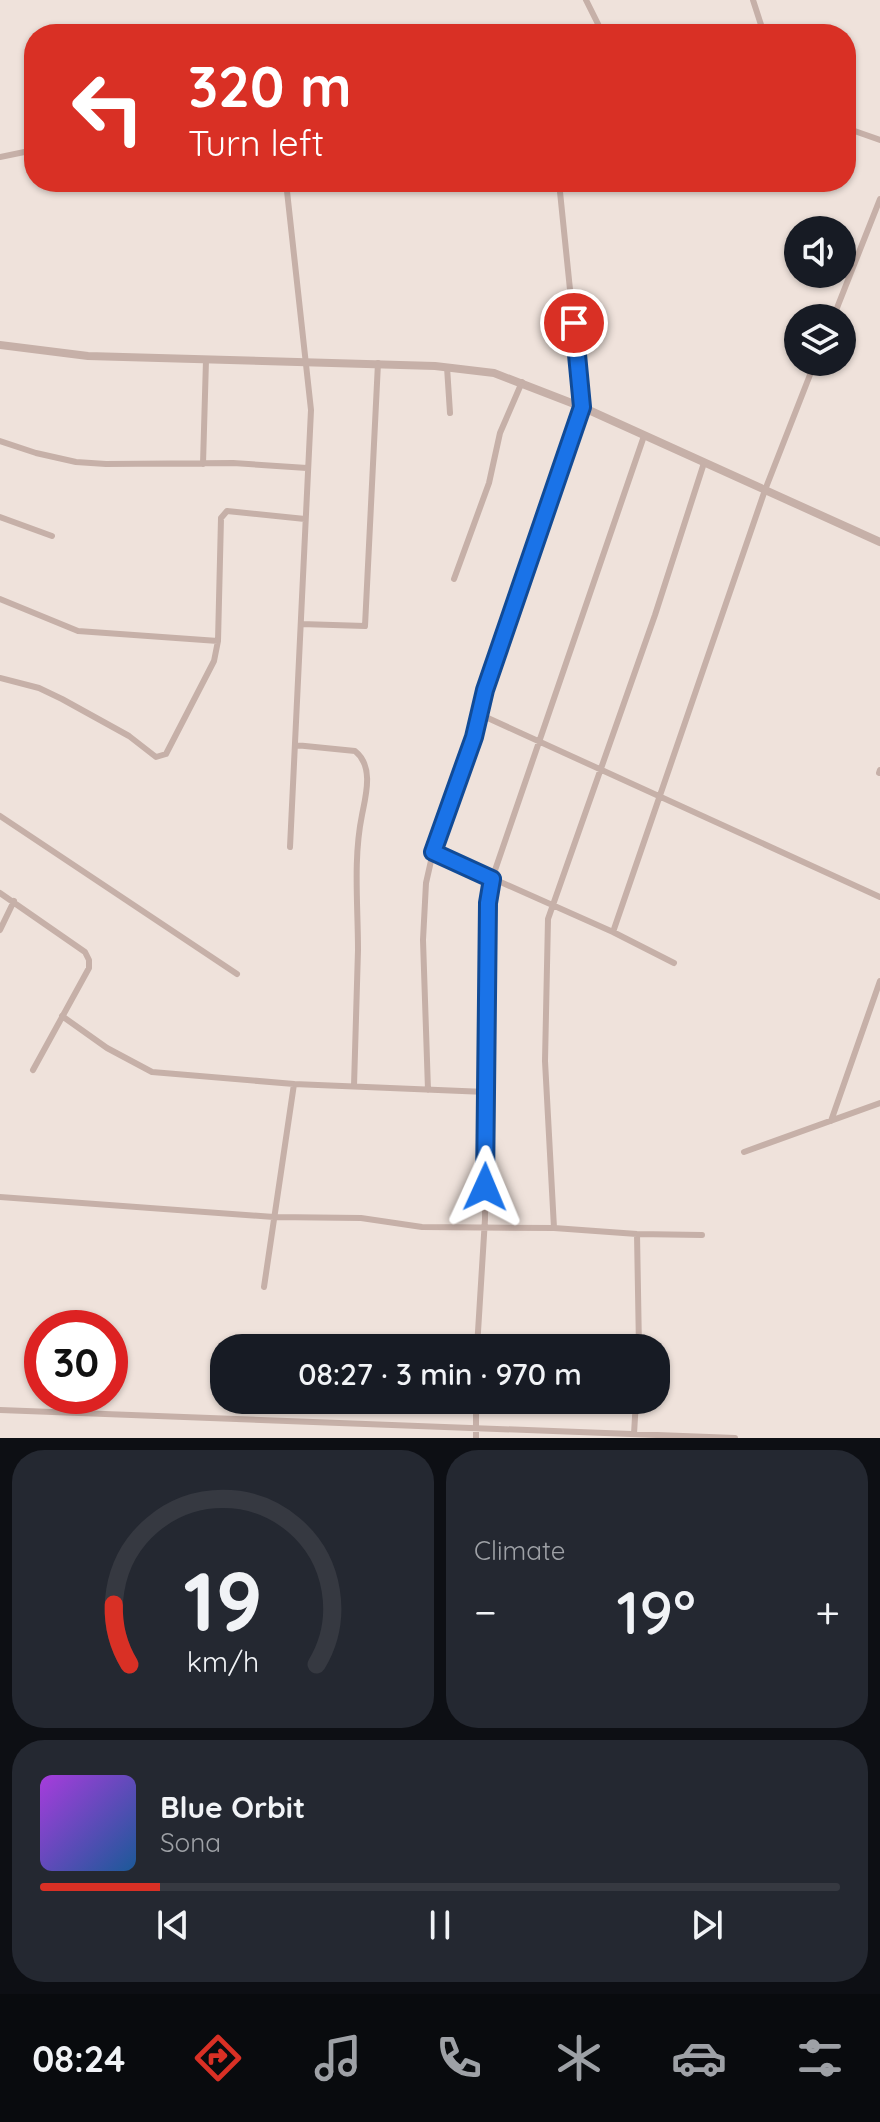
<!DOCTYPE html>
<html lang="en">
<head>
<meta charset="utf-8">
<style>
	body { margin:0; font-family:Quicksand,sans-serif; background:#242831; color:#f1f3f6; height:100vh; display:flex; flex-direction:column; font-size:30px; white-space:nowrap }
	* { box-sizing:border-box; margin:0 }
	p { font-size:26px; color:#9ea1a6 }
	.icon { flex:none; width:44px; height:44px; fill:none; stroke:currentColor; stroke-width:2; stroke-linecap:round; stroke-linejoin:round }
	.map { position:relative; height:1438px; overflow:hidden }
	.drawer { display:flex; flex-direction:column; gap:12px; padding:12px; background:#0d0f14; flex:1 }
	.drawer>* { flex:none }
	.guide { position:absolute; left:24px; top:24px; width:832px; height:168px; border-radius:32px; box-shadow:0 2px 6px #0004; background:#d93025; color:#fff; overflow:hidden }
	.buttons { position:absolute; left:784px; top:216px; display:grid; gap:16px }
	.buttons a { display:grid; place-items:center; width:72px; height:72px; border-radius:50%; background:#171b24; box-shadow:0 2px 6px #0004; font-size:40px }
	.speed { position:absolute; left:24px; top:1310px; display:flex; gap:16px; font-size:40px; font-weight:700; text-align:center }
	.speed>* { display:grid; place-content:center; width:104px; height:104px; border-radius:50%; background:#171b24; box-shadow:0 2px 6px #0004; line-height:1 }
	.speed .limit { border:12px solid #d22; background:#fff; color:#111 }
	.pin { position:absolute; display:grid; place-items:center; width:68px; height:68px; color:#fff; margin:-34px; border:4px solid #fff; border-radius:50%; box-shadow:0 2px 8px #0007 }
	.me { position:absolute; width:88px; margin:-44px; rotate:1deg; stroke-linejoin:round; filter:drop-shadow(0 0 6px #0008) }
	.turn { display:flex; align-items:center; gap:28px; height:168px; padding:0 32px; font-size:36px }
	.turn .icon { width:104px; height:104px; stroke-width:2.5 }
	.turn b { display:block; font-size:56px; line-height:68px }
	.big { font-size:60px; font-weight:600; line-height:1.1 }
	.drawer .tile { flex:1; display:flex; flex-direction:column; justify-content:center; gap:12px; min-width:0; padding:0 28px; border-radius:32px; background:#242831 }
	.drawer .dial { align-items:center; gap:0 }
	.dial svg { height:208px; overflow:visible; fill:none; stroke:#363941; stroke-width:7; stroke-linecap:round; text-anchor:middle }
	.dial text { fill:#f1f3f6; stroke:none }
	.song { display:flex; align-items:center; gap:24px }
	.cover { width:96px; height:96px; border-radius:12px; background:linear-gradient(135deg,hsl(280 70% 55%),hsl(210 70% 35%)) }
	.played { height:8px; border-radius:4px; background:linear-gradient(90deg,#d93025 15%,#363941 15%) }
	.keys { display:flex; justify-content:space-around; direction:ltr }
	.heat { display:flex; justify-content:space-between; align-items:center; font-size:44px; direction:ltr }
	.drawer .tiles { flex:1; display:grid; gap:12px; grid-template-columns:1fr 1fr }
	.tile:last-child { grid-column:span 2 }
	.trip { position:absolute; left:210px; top:1334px; width:460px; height:80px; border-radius:32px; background:#171b24; box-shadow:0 2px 6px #0004; font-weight:600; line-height:80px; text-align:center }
	.menu { display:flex; height:128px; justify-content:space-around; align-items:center; background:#090b0e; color:#9ea1a6 }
	.menu .icon { width:56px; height:56px }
	.menu .selected { color:#d93025 }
	.menu b { font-size:36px; color:#f1f3f6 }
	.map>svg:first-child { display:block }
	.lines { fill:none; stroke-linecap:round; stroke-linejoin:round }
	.minor { stroke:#c6b0a8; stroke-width:6 }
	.tertiary { stroke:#c6b0a8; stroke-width:8 }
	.route-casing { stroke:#114b97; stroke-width:20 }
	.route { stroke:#1a73e8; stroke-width:14 }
</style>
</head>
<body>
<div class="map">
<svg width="880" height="1438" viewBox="0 0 880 1438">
	<rect width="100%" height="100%" fill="#efe2db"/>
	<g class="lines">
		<!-- minor -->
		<path class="minor" d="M586,0L603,34
			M753,0L764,34
			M846,128L880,140
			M0,157L34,150
			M286,182L311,410L290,847
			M833,318L880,199
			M447,367L450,413
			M0,441L36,453L76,462L106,464L233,463L307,468
			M203,464L206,360
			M0,517L52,536
			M454,579L489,483L500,433L522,382
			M0,599L78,631L218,641
			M301,624L365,626L378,363
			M0,678L39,688L62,699L129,736L156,757L166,754L214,661L218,641L221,518L227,511L305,519
			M479,714L880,897
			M295,745L355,751C374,766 366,795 362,815C353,859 358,905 358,950C357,996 355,1041 354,1086
			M879,773L880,770
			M0,816L237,974
			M433,852L613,932L674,963
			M0,893L85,952L89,960V968L33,1070
			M0,930L14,901
			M613,932L765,490L815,362
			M62,1016L107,1048L152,1072L294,1084L486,1092
			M428,1090L423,940L426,883L433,852L474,737L485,690L582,407L559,182
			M831,1121L880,981
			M744,1152L880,1103
			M0,1197L274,1217L361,1218L422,1227L554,1228L637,1234L702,1235
			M554,1228L545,1061L548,919L655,615L704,463
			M637,1234L639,1348
			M264,1287L294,1084
			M477,1348L485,1219L488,903L492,879L644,436
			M0,1410L735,1438
			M634,1434L636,1400
			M476,1438V1400"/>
		<!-- tertiary -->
		<path class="tertiary" d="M0,345L88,356L435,366L494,373L582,407L880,542"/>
	</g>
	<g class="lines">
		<!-- route casing -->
		<g class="route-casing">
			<path id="route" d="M485,1187L488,903L492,879L433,852L474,737L485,690L582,407L574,323"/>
		</g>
		<!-- route -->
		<use href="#route" class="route"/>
	</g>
</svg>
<div class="buttons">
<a><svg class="icon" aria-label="sound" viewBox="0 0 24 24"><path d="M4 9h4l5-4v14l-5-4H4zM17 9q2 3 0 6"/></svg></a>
<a><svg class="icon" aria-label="layers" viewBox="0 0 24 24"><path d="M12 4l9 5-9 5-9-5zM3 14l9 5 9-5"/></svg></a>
</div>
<div class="speed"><div class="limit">30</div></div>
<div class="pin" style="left:574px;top:323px;background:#d93025"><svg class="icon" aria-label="arrive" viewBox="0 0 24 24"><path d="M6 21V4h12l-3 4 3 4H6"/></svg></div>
<svg class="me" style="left:485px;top:1187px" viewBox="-20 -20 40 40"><path d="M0-17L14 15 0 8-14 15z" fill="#1a73e8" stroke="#fff" stroke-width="4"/></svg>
<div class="trip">08:27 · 3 min · 970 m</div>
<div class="guide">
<div class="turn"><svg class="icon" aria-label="left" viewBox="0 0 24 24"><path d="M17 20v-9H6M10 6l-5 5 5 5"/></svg><div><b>320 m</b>Turn left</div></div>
</div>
</div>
<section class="drawer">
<div class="tiles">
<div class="tile dial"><svg viewBox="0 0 100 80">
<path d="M14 69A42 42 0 1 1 86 69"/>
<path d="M14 69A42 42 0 0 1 8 46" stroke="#d93025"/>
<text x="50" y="56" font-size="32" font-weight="700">19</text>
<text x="50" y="72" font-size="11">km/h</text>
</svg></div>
<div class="tile"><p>Climate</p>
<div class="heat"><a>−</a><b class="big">19°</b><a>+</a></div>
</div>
<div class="tile">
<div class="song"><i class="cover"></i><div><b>Blue Orbit</b><p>Sona</p></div></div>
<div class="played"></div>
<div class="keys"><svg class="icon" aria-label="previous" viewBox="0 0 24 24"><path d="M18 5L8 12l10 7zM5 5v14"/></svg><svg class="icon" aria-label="pause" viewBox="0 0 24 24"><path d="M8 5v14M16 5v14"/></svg><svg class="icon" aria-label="next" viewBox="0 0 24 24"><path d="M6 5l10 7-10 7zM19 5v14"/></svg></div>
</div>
</div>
</section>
<nav class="menu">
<b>08:24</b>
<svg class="icon selected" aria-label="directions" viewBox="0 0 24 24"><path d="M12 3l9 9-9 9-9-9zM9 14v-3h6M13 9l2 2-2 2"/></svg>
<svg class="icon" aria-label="music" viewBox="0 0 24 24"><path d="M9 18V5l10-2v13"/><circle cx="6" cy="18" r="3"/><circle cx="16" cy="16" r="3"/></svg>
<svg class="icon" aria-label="phone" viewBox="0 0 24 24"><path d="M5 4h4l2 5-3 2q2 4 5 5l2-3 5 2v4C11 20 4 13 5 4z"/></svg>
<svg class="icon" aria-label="climate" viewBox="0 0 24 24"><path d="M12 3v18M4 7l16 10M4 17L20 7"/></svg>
<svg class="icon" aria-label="car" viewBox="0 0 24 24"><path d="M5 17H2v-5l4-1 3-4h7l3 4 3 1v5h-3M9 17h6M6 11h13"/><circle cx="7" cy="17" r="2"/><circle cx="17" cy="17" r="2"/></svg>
<svg class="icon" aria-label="filters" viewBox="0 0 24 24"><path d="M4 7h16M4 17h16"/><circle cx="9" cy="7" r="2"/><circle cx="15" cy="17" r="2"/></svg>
</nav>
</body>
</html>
